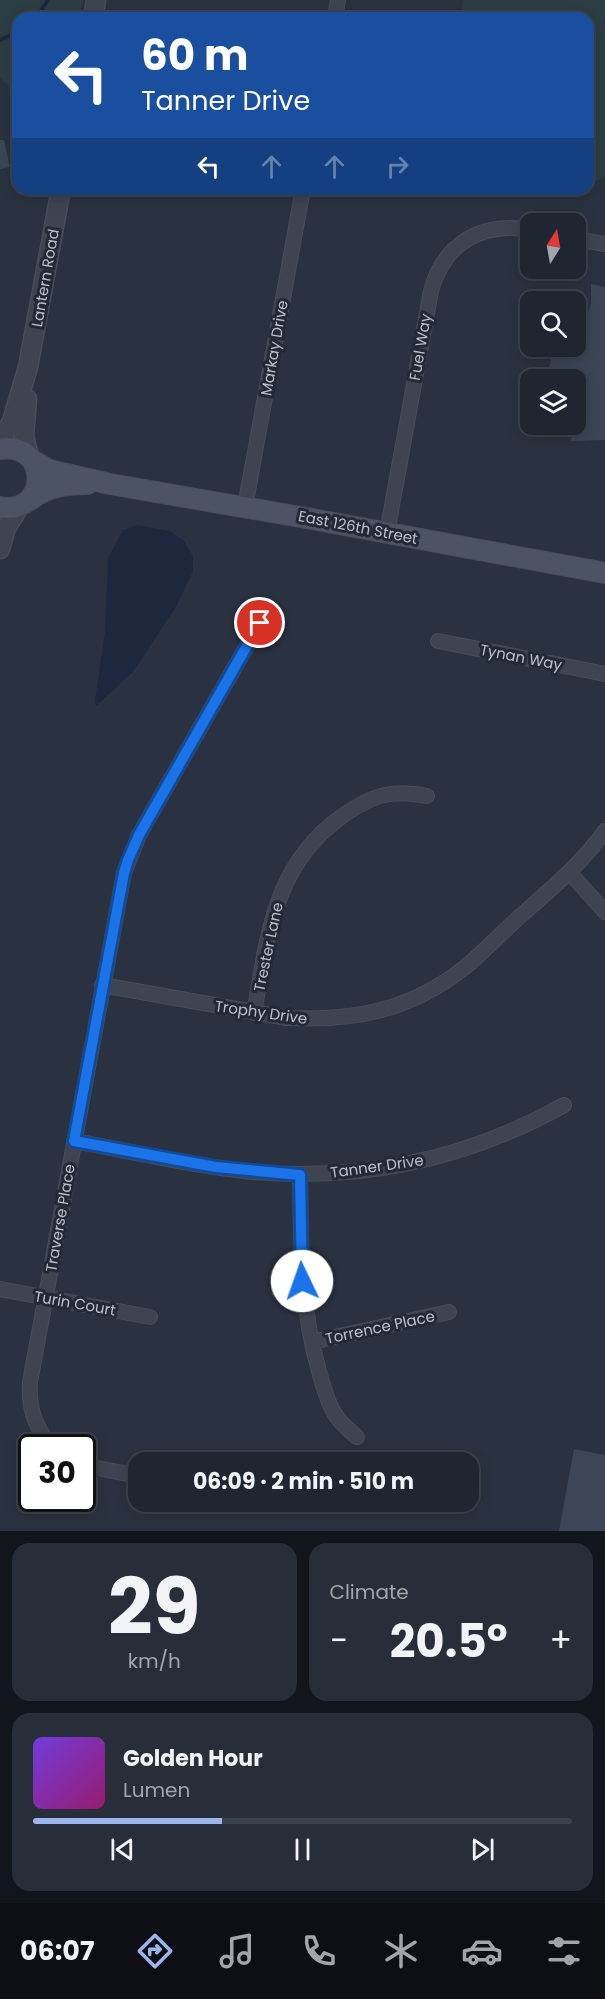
<!DOCTYPE html>
<html lang="en">
<head>
<meta charset="utf-8">
<style>
	body { margin:0; font-family:Poppins,sans-serif; background:#282e39; color:#f1f3f6; height:100vh; display:flex; flex-direction:column; font-size:22px; white-space:nowrap }
	* { box-sizing:border-box; margin:0 }
	p { font-size:20px; color:#a2a5ab }
	.icon { flex:none; width:33px; height:33px; fill:none; stroke:currentColor; stroke-width:2; stroke-linecap:round; stroke-linejoin:round }
	.map { position:relative; height:1531px; overflow:hidden }
	.sheet { display:flex; flex-direction:column; gap:12px; padding:12px; background:#12151b; flex:1 }
	.sheet>* { flex:none }
	.banner { position:absolute; left:12px; top:12px; width:582px; height:183px; border-radius:18px; box-shadow:0 3px 15px #0003,0 0 0 2px #3d434d; background:#1a4fa0; color:#fff; overflow:hidden }
	.needle { width:39px; rotate:11deg }
	.buttons { position:absolute; left:520px; top:213px; display:grid; gap:12px }
	.buttons a { display:grid; place-items:center; width:66px; height:66px; border-radius:12px; background:#202631; box-shadow:0 3px 15px #0003,0 0 0 2px #3d434d; font-size:30px }
	.speed { position:absolute; left:18px; top:1434px; display:flex; gap:12px; font-size:30px; font-weight:700; text-align:center }
	.speed>* { display:grid; place-content:center; width:78px; height:78px; border-radius:50%; background:#202631; box-shadow:0 3px 15px #0003,0 0 0 2px #3d434d; line-height:1 }
	.speed .limit { border:3px solid #111; border-radius:9px; background:#fff; color:#111 }
	.pin { position:absolute; display:grid; place-items:center; width:51px; height:51px; color:#fff; margin:-26px; border:3px solid #fff; border-radius:50%; box-shadow:0 2px 6px #0007 }
	.me { position:absolute; width:66px; margin:-33px; rotate:357deg; stroke-linejoin:round; filter:drop-shadow(0 0 4px #0008) }
	.turn { display:flex; align-items:center; gap:21px; height:126px; padding:0 30px; font-size:27px }
	.turn .icon { width:78px; height:78px; stroke-width:2.5 }
	.turn b { display:block; font-size:42px; line-height:51px }
	.lanes { display:flex; align-items:center; height:57px; padding:0 30px; background:#0003; justify-content:center; gap:30px; direction:ltr }
	.lanes .off { opacity:.35 }
	.big { font-size:45px; font-weight:700; line-height:1.1 }
	.sheet .widget { flex:1; display:flex; flex-direction:column; justify-content:center; gap:9px; min-width:0; padding:0 21px; border-radius:18px; background:#282e39 }
	.sheet .dial { align-items:center; gap:0 }
	.dial b { font-size:78px; line-height:1 }
	.song { display:flex; align-items:center; gap:18px }
	.cover { width:72px; height:72px; border-radius:9px; background:linear-gradient(135deg,hsl(260 70% 55%),hsl(320 70% 35%)) }
	.played { height:6px; border-radius:3px; background:linear-gradient(90deg,#9cb5ef 35%,#3d434d 35%) }
	.keys { display:flex; justify-content:space-around; direction:ltr }
	.heat { display:flex; justify-content:space-between; align-items:center; font-size:33px; direction:ltr }
	.sheet .tiles { flex:1; display:grid; gap:12px; grid-template-columns:1fr 1fr }
	.widget:last-child { grid-column:span 2 }
	.trip { position:absolute; left:128px; top:1452px; width:351px; height:60px; border-radius:18px; background:#202631; box-shadow:0 3px 15px #0003,0 0 0 2px #3d434d; font-weight:700; line-height:60px; text-align:center }
	.tab-bar { display:flex; height:96px; justify-content:space-around; align-items:center; background:#0d0f14; color:#a2a5ab }
	.tab-bar .icon { width:42px; height:42px }
	.tab-bar .selected { color:#9cb5ef }
	.tab-bar b { font-size:27px; color:#f1f3f6 }
	.map>svg:first-child { display:block }
	.green { fill:#2c3e42 }
	.water { fill:#1d283f }
	.lines { fill:none; stroke-linecap:round; stroke-linejoin:round }
	.stream { stroke:#1d283f; stroke-width:4 }
	.building { fill:#3c4657 }
	.minor-casing { stroke:#484d5a; stroke-width:16 }
	.tertiary-casing { stroke:#484d5a; stroke-width:21 }
	.secondary-casing { stroke:#484d5a; stroke-width:22 }
	.minor { stroke:#3e4451; stroke-width:14 }
	.tertiary { stroke:#3e4451; stroke-width:18 }
	.secondary { stroke:#4c5364; stroke-width:20 }
	.route-casing { stroke:#114b97; stroke-width:15 }
	.route { stroke:#1a73e8; stroke-width:10 }
	.labels { text-anchor:middle; dominant-baseline:central; stroke-width:6; stroke-linejoin:round; paint-order:stroke }
	.street-label { font-size:15px; fill:#bbc0cb; stroke:#222937 }
</style>
</head>
<body>
<div class="map">
<svg width="605" height="1531" viewBox="0 0 605 1531">
	<rect width="100%" height="100%" fill="#2a3241"/>
	<!-- green -->
	<path class="green" d="M0,0H83L79,18H18V116L8,85L0,77Z
		M463,0H605V177L588,184V18H460Z"/>
	<!-- water -->
	<path class="water" d="M137,525L170,531L184,541L193,556V571L177,605L133,672L96,706L95,700L105,632L108,558L123,530Z"/>
	<g class="lines">
		<!-- stream -->
		<path class="stream" d="M36,18L48,0
			M0,40L18,32"/>
	</g>
	<!-- building -->
	<path class="building" d="M0,140H4L10,167L0,169Z
		M591,284L605,287V440L571,441L574,424H576V380H547L552,354L569,357L571,346H576V326L584,328L591,303Z
		M574,1449L605,1455V1531H559Z"/>
	<g class="lines">
		<!-- minor casing -->
		<g class="minor-casing">
			<path id="minor" d="M335,18L338,0
				M576,239L605,244
				M245,507L303,189
				M387,533L431,291C444,243 482,221 531,230
				M438,641L605,674
				M569,872L605,912
				M102,985L287,1018C355,1021 409,1011 464,968C485,951 504,930 525,912C553,887 583,862 605,831
				M254,1013C268,936 273,866 341,817C372,795 390,789 427,796
				M74,1141C131,1151 187,1165 244,1171C356,1183 466,1160 564,1105
				M300,1175C301,1241 300,1307 319,1371C323,1385 327,1402 335,1414C340,1423 349,1430 357,1437
				M0,1289L150,1317
				M312,1342L449,1312
				M53,1448C35,1429 28,1407 30,1382L124,873L139,835L260,623
				M82,1465L138,1476"/>
		</g>
		<!-- tertiary casing -->
		<g class="tertiary-casing">
			<path id="tertiary" d="M93,18L96,0
				M27,399L24,436L29,457
				M0,443L12,421L28,367L61,189
				M0,549L6,528L19,507"/>
		</g>
		<!-- secondary casing -->
		<g class="secondary-casing">
			<path id="secondary" d="M0,449C50,441 50,516 0,507
				M32,460L49,470L110,484L312,519L605,573
				M30,500C47,487 65,484 87,484"/>
		</g>
		<!-- minor -->
		<use href="#minor" class="minor"/>
		<!-- tertiary -->
		<use href="#tertiary" class="tertiary"/>
		<!-- secondary -->
		<use href="#secondary" class="secondary"/>
	</g>
	<g class="lines">
		<!-- route casing -->
		<g class="route-casing">
			<path id="route" d="M260,623L139,835L128,860L124,873L74,1141L216,1167L300,1175L302,1281"/>
		</g>
		<!-- route -->
		<use href="#route" class="route"/>
	</g>
	<g class="labels">
		<!-- street labels -->
		<g class="street-label">
			<text transform="translate(45 278) rotate(-80)">Lantern Road</text>
			<text transform="translate(420 347) rotate(-80)">Fuel Way</text>
			<text transform="translate(274 348) rotate(-80)">Markay Drive</text>
			<text transform="translate(358 527) rotate(11)">East 126th Street</text>
			<text transform="translate(521 657) rotate(11)">Tynan Way</text>
			<text transform="translate(268 947) rotate(-78)">Trester Lane</text>
			<text transform="translate(261 1012) rotate(8)">Trophy Drive</text>
			<text transform="translate(377 1166) rotate(-8)">Tanner Drive</text>
			<text transform="translate(60 1218) rotate(-80)">Traverse Place</text>
			<text transform="translate(75 1303) rotate(10)">Turin Court</text>
			<text transform="translate(380 1327) rotate(-12)">Torrence Place</text>
		</g>
	</g>
</svg>
<div class="buttons">
<a><svg class="needle" viewBox="-14 -14 28 28"><path d="M0-13l5 13h-10z" fill="#e53935"/><path d="M0 13l5-13h-10z" fill="#a2a5ab"/></svg></a>
<a><svg class="icon" aria-label="search" viewBox="0 0 24 24"><circle cx="10" cy="10" r="6"/><path d="M15 15l6 6"/></svg></a>
<a><svg class="icon" aria-label="layers" viewBox="0 0 24 24"><path d="M12 4l9 5-9 5-9-5zM3 14l9 5 9-5"/></svg></a>
</div>
<div class="speed"><div class="limit">30</div></div>
<div class="pin" style="left:260px;top:623px;background:#d93025"><svg class="icon" aria-label="arrive" viewBox="0 0 24 24"><path d="M6 21V4h12l-3 4 3 4H6"/></svg></div>
<svg class="me" style="left:302px;top:1281px" viewBox="-20 -20 40 40"><circle r="19" fill="#fff"/><path d="M0-13L10 11 0 6-10 11z" fill="#1a73e8"/></svg>
<div class="trip">06:09 · 2 min · 510 m</div>
<div class="banner">
<div class="turn"><svg class="icon" aria-label="left" viewBox="0 0 24 24"><path d="M17 20v-9H6M10 6l-5 5 5 5"/></svg><div><b>60 m</b>Tanner Drive</div></div>
<div class="lanes"><svg class="icon" aria-label="left" viewBox="0 0 24 24"><path d="M17 20v-9H6M10 6l-5 5 5 5"/></svg><svg class="icon off" aria-label="ahead" viewBox="0 0 24 24"><path d="M12 20V5M6 11l6-6 6 6"/></svg><svg class="icon off" aria-label="ahead" viewBox="0 0 24 24"><path d="M12 20V5M6 11l6-6 6 6"/></svg><svg class="icon off" aria-label="right" viewBox="0 0 24 24"><path d="M7 20v-9h11M14 6l5 5-5 5"/></svg></div>
</div>
</div>
<section class="sheet">
<div class="tiles">
<div class="widget dial"><b>29</b><p>km/h</p></div>
<div class="widget"><p>Climate</p>
<div class="heat"><a>−</a><b class="big">20.5°</b><a>+</a></div>
</div>
<div class="widget">
<div class="song"><i class="cover"></i><div><b>Golden Hour</b><p>Lumen</p></div></div>
<div class="played"></div>
<div class="keys"><svg class="icon" aria-label="previous" viewBox="0 0 24 24"><path d="M18 5L8 12l10 7zM5 5v14"/></svg><svg class="icon" aria-label="pause" viewBox="0 0 24 24"><path d="M8 5v14M16 5v14"/></svg><svg class="icon" aria-label="next" viewBox="0 0 24 24"><path d="M6 5l10 7-10 7zM19 5v14"/></svg></div>
</div>
</div>
</section>
<nav class="tab-bar">
<b>06:07</b>
<svg class="icon selected" aria-label="directions" viewBox="0 0 24 24"><path d="M12 3l9 9-9 9-9-9zM9 14v-3h6M13 9l2 2-2 2"/></svg>
<svg class="icon" aria-label="music" viewBox="0 0 24 24"><path d="M9 18V5l10-2v13"/><circle cx="6" cy="18" r="3"/><circle cx="16" cy="16" r="3"/></svg>
<svg class="icon" aria-label="phone" viewBox="0 0 24 24"><path d="M5 4h4l2 5-3 2q2 4 5 5l2-3 5 2v4C11 20 4 13 5 4z"/></svg>
<svg class="icon" aria-label="climate" viewBox="0 0 24 24"><path d="M12 3v18M4 7l16 10M4 17L20 7"/></svg>
<svg class="icon" aria-label="car" viewBox="0 0 24 24"><path d="M5 17H2v-5l4-1 3-4h7l3 4 3 1v5h-3M9 17h6M6 11h13"/><circle cx="7" cy="17" r="2"/><circle cx="17" cy="17" r="2"/></svg>
<svg class="icon" aria-label="filters" viewBox="0 0 24 24"><path d="M4 7h16M4 17h16"/><circle cx="9" cy="7" r="2"/><circle cx="15" cy="17" r="2"/></svg>
</nav>
</body>
</html>
